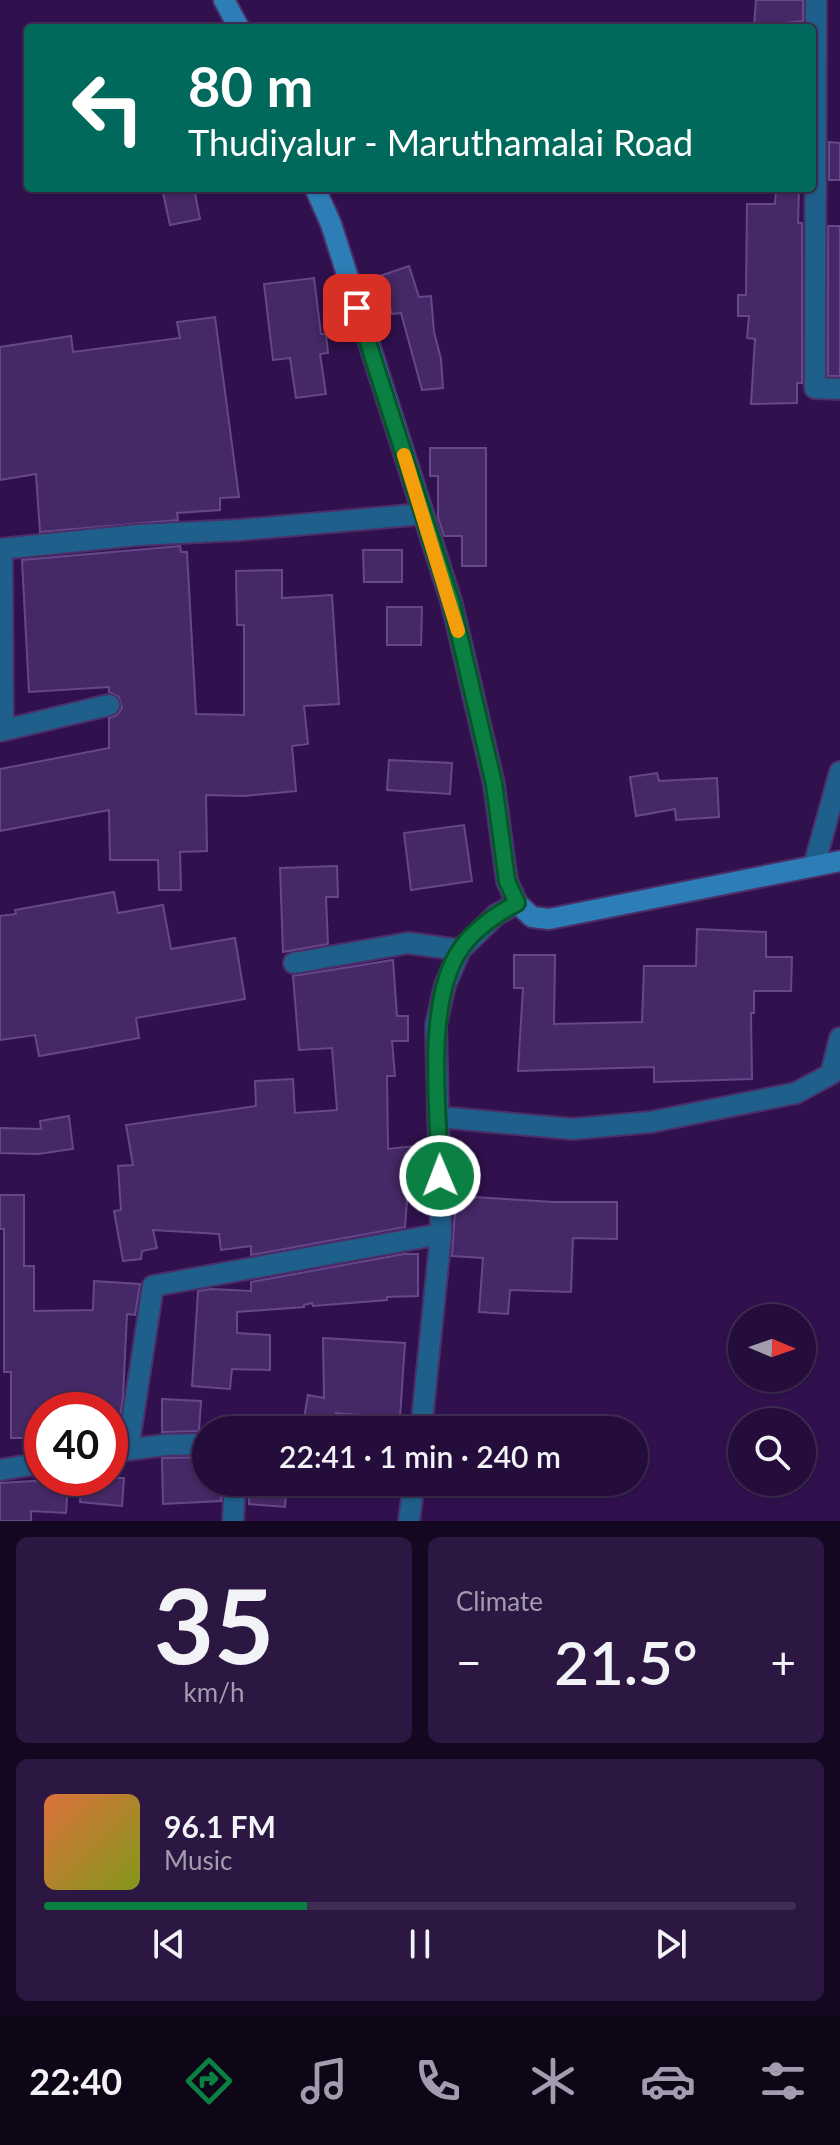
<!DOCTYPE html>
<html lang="en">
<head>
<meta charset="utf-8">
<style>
	body { margin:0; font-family:Lato,sans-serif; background:#2c1642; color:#f1f3f6; height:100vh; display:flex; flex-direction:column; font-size:30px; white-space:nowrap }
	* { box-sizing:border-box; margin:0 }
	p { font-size:26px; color:#a39caf }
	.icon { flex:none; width:44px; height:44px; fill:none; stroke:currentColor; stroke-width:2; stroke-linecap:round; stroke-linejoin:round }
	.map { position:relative; height:1521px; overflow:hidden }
	.details { display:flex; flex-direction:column; gap:16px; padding:16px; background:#140720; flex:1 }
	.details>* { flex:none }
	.banner { position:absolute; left:24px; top:24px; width:792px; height:168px; border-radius:8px; box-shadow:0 2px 6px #0004,0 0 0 2px #412d54; background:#00695c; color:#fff; overflow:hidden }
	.needle { width:52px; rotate:92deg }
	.controls { position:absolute; left:728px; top:1304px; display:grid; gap:16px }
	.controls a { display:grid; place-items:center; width:88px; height:88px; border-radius:50%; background:#240d3a; box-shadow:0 2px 6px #0004,0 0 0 2px #412d54; font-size:40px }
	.speed { position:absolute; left:24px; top:1392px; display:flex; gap:16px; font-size:40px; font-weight:700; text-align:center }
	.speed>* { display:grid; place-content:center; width:104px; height:104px; border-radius:50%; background:#240d3a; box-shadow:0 2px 6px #0004,0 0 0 2px #412d54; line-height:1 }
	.speed .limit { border:12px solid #d22; background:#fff; color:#111 }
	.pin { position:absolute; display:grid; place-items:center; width:68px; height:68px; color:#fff; margin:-34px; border-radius:16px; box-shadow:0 4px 12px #0006 }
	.me { position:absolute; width:88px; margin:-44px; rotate:359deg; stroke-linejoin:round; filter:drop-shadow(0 0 6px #0008) }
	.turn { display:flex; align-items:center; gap:28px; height:168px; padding:0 32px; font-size:36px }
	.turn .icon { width:104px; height:104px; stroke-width:2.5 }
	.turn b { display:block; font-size:56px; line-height:68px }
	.big { font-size:60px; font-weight:600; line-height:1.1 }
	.details .card { flex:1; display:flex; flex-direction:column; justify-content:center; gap:12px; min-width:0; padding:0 28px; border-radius:12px; background:#2c1642 }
	.details .dial { align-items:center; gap:0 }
	.dial b { font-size:104px; line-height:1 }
	.song { display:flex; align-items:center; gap:24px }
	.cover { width:96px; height:96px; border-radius:12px; background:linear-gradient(135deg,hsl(20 70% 55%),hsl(70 70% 35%)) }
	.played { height:8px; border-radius:4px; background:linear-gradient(90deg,#0b8043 35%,#412d54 35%) }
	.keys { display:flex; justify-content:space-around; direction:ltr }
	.heat { display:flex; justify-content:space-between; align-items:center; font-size:44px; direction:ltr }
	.details .tiles { flex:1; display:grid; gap:16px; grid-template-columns:1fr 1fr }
	.card:last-child { grid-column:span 2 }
	.trip { position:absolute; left:192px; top:1416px; width:456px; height:80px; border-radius:40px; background:#240d3a; box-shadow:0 2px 6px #0004,0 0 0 2px #412d54; font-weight:600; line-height:80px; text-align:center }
	.tabs { display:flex; height:128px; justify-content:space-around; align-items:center; background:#0e0517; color:#a39caf }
	.tabs .icon { width:56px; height:56px }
	.tabs .on { color:#0b8043 }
	.tabs b { font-size:36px; color:#f1f3f6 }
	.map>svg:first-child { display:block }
	.building { fill:#452866; stroke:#66488a; stroke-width:2 }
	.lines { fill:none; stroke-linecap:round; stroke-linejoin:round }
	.minor-casing { stroke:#4b2f68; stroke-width:24 }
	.tertiary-casing { stroke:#4b2f68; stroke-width:24 }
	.secondary-casing { stroke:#4b2f68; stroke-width:24 }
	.minor { stroke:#1f5f8b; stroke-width:20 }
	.tertiary { stroke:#1f5f8b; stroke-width:20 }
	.secondary { stroke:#2d7eb6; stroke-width:20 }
	.route-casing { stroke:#07532c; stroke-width:20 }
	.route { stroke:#0b8043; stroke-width:14 }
	.slow { stroke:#f59e0b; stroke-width:14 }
</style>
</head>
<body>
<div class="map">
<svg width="840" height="1521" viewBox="0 0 840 1521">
	<rect width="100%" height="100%" fill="#30114e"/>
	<!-- building -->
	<path class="building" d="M756,0H803V21L754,26Z
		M829,142L840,143V180H829Z
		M162,188H194L200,219L170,225Z
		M776,189L799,190L798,223H802V383H797V403L751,404L755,339L747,338L749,316H738V295H746L747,204H775Z
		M828,226H840V376H828Z
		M409,266L419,297L431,296L434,332L441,359L443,388L422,390L401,313L392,314L380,276Z
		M314,278L321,334H326L328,353L320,354L326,394L296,398L290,358L273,360L264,284Z
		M215,317L239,497L220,498V510L177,513L178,520L40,532L36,474L0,480V347L71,336L73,352L180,338L177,322Z
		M430,448H486V566H462V536H444L438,517V476H430Z
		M180,546L181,552H187L196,714L244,715V625H237L236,571L282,570V598L332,595L339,704L304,706L308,744L292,746L296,791L244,796L206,795L207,851L180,852L181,890H159L158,860H110L109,810L0,831V769L109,748V718L117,715L122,708L119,697L109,692V687L29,692L22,560Z
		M363,550H402V582H364Z
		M387,607H422L421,645H387Z
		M389,760L452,763L450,794L387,790Z
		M657,773L659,781L717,778L719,817L676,820L675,809L636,816L630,777Z
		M464,825L472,881L411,890L404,833Z
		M337,866L338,897H326L328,944L283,952L280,868Z
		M114,892L118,913L163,905L171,949L235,938L245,999L136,1018L139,1038L80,1049L39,1056L35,1035L0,1040V916L16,914L15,910Z
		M697,929L766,932V957H792L791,991H754V1013H751L752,1079L654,1082V1067L518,1071L523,988H514V955H555L554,1024L642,1022L644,966H696Z
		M393,960L397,1016H408V1041H392L395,1076H387L388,1149L424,1145L426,1171L427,1186L408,1188L405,1227L251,1255V1246L221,1250L219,1234L153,1230L157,1248L142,1251L141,1259L123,1261L114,1211L121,1210L118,1166L133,1165L126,1125L256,1106L255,1081L293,1079L295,1113L337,1110L332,1048L299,1050L293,976Z
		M69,1116L73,1149L38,1154L0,1153V1128L41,1129L40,1121Z
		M0,1195H24V1266H34V1311L93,1310L94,1281L140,1284L135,1315L127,1314L123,1397L117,1438L110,1439V1410H42V1438H11V1372H4V1229H0Z
		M456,1196L554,1202H617V1239L573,1238L571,1292L510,1290L508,1314L479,1312L483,1258L452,1256Z
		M404,1254H418V1296L387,1297V1300L313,1306L312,1303L304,1305V1307L237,1312V1333L270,1335V1370L232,1369L230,1389L192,1386L198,1291L211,1289L251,1291V1282Z
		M323,1338L405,1343L400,1418L336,1413L333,1430H302L308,1395L324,1398Z
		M162,1399L201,1401L199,1431L162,1432Z
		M204,1457L206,1482H222L221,1501L163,1504L162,1458Z
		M82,1478H124L122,1506L80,1502Z
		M33,1481L68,1483L66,1513L31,1511V1521H0V1483Z
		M248,1482H287L285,1507L249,1504Z"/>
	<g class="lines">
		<!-- minor casing -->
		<g class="minor-casing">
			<path id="minor" d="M816,0L815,388L840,389
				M0,549L138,535L239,530L423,514
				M2,550L3,730
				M0,731L109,705
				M814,866L840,772
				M294,963L408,943L460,950
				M438,1117L573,1129L651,1122L796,1093L831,1074L840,1038
				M128,1449L153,1286L441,1234
				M110,1452L165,1445L206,1444
				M0,1470L42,1463
				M233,1521L235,1482"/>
		</g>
		<!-- tertiary casing -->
		<g class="tertiary-casing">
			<path id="tertiary" d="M421,1430L441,1234L436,1025L445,985L460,950L496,915L517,903
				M409,1521L414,1482"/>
		</g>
		<!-- secondary casing -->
		<g class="secondary-casing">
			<path id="secondary" d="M224,0L239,28
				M315,188L331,224L452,604L494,784L507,881L517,903L532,917L549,919L840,861"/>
		</g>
		<!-- minor -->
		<use href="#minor" class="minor"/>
		<!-- tertiary -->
		<use href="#tertiary" class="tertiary"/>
		<!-- secondary -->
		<use href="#secondary" class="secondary"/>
	</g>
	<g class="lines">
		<!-- route casing -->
		<g class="route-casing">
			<path id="route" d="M357,308L452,604L494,784L507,881L517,903C497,914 473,930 460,950C424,1003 439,1113 440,1176"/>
		</g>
		<!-- route -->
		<use href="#route" class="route"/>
		<!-- slow -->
		<path class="slow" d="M404,455L458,631"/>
	</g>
</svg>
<div class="controls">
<a><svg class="needle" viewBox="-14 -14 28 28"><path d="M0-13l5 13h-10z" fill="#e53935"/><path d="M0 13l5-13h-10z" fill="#a39caf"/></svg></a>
<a><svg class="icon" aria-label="search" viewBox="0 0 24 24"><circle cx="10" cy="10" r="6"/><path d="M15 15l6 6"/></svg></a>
</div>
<div class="speed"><div class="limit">40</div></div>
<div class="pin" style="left:357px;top:308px;background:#d93025"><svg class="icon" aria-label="arrive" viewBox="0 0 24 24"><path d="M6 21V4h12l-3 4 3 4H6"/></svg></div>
<svg class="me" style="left:440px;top:1176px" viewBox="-20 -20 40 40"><circle r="17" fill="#0b8043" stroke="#fff" stroke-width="3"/><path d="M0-11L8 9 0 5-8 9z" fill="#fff"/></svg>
<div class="trip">22:41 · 1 min · 240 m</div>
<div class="banner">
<div class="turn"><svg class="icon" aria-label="left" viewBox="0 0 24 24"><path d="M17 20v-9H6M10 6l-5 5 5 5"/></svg><div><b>80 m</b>Thudiyalur - Maruthamalai Road</div></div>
</div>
</div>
<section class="details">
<div class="tiles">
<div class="card dial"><b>35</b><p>km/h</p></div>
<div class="card"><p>Climate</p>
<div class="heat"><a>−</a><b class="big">21.5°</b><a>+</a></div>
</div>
<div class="card">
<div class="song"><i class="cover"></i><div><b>96.1 FM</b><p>Music</p></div></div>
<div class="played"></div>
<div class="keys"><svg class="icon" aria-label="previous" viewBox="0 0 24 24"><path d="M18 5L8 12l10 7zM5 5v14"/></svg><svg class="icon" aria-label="pause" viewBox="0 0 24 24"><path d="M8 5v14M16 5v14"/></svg><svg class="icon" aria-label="next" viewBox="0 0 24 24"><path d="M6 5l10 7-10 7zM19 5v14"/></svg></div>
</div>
</div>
</section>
<nav class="tabs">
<b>22:40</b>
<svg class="icon on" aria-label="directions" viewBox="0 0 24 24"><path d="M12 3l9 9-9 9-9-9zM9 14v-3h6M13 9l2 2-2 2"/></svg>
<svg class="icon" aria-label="music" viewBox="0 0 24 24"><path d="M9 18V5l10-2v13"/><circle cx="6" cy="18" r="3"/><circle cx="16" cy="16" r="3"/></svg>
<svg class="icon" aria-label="phone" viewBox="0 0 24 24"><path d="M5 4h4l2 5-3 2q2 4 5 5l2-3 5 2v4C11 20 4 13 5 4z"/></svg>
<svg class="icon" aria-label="climate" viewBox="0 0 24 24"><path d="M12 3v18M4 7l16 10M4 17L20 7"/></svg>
<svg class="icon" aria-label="car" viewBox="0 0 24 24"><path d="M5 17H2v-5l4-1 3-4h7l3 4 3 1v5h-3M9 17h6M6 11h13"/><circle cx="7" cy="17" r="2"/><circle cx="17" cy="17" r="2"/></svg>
<svg class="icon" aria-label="filters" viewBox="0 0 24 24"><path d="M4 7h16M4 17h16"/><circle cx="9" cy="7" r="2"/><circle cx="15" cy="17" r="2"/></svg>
</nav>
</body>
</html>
